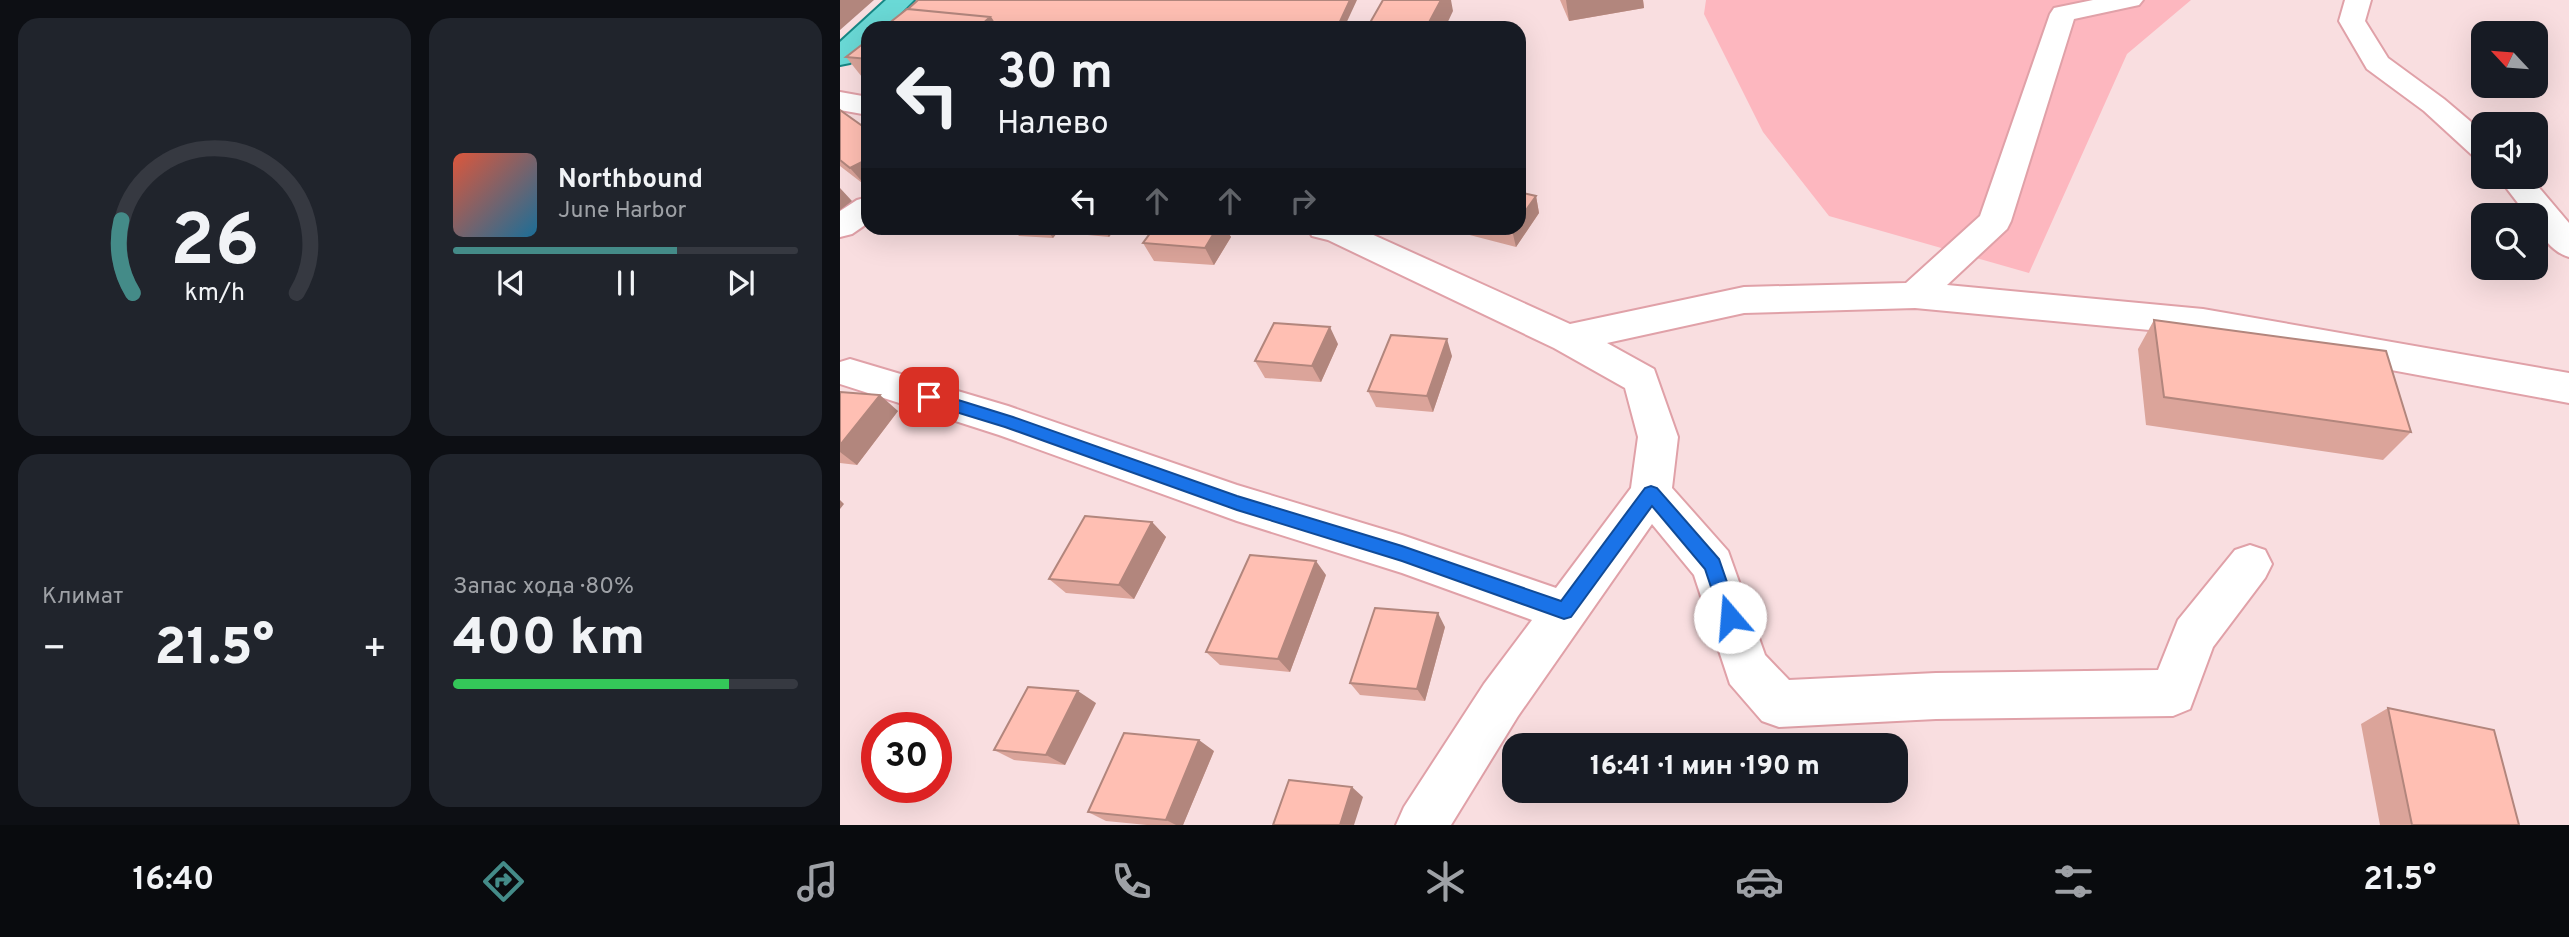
<!DOCTYPE html>
<html lang="ru">
<head>
<meta charset="utf-8">
<style>
	body { margin:0; font-family:Overpass,sans-serif; background:#20242c; color:#f1f3f6; height:100vh; display:flex; flex-direction:column; font-size:26px; white-space:nowrap }
	* { box-sizing:border-box; margin:0 }
	p { font-size:23px; color:#9ea1a6 }
	.icon { flex:none; width:38px; height:38px; fill:none; stroke:currentColor; stroke-width:2; stroke-linecap:round; stroke-linejoin:round }
	.map { position:relative; flex:1; overflow:hidden }
	.details { display:flex; flex-direction:column; gap:18px; padding:18px; background:#0d0f14; width:840px }
	.details>* { flex:none }
	.banner { position:absolute; left:21px; top:21px; width:665px; height:214px; border-radius:21px; box-shadow:0 7px 28px #0002; background:#171b24; color:#f1f3f6; overflow:hidden }
	.needle { width:46px; rotate:296deg }
	.fabs { position:absolute; left:1631px; top:21px; display:grid; gap:14px }
	.fabs a { display:grid; place-items:center; width:77px; height:77px; border-radius:14px; background:#171b24; box-shadow:0 7px 28px #0002; font-size:35px }
	.speed { position:absolute; left:21px; top:712px; display:flex; gap:14px; font-size:35px; font-weight:700; text-align:center }
	.speed>* { display:grid; place-content:center; width:91px; height:91px; border-radius:50%; background:#171b24; box-shadow:0 7px 28px #0002; line-height:1 }
	.speed .limit { border:10px solid #d22; background:#fff; color:#111 }
	.pin { position:absolute; display:grid; place-items:center; width:60px; height:60px; color:#fff; margin:-30px; border-radius:14px; box-shadow:0 4px 10px #0006 }
	.me { position:absolute; width:77px; margin:-38px; rotate:342deg; stroke-linejoin:round; filter:drop-shadow(0 0 5px #0008) }
	.turn { display:flex; align-items:center; gap:24px; height:147px; padding:0 21px; font-size:32px }
	.turn .icon { width:91px; height:91px; stroke-width:2.5 }
	.turn b { display:block; font-size:49px; line-height:60px }
	.lanes { display:flex; align-items:center; height:66px; padding:0 21px; background:#0003; justify-content:center; gap:35px; direction:ltr }
	.lanes .off { opacity:.35 }
	.big { font-size:52px; font-weight:800; line-height:1.1 }
	.details .tile { flex:1; display:flex; flex-direction:column; justify-content:center; gap:10px; min-width:0; padding:0 24px; border-radius:21px; background:#20242c }
	.details .dial { align-items:center; gap:0 }
	.dial svg { height:182px; overflow:visible; fill:none; stroke:#363941; stroke-width:7; stroke-linecap:round; text-anchor:middle }
	.dial text { fill:#f1f3f6; stroke:none }
	.song { display:flex; align-items:center; gap:21px }
	.cover { width:84px; height:84px; border-radius:10px; background:linear-gradient(135deg,hsl(10 70% 55%),hsl(200 70% 35%)) }
	.played { height:7px; border-radius:4px; background:linear-gradient(90deg,#448b88 65%,#363941 65%) }
	.keys { display:flex; justify-content:space-around; direction:ltr }
	.heat { display:flex; justify-content:space-between; align-items:center; font-size:38px; direction:ltr }
	.charge { height:10px; border-radius:5px; background:linear-gradient(90deg,#34c759 80%,#363941 0) }
	.details .tiles { flex:1; display:grid; gap:18px; grid-template-columns:repeat(2,1fr) }
	.trip { position:absolute; left:662px; top:733px; width:406px; height:70px; border-radius:21px; background:#171b24; box-shadow:0 7px 28px #0002; font-weight:800; line-height:70px; text-align:center }
	.menu { display:flex; height:112px; justify-content:space-around; align-items:center; background:#090b0e; color:#9ea1a6 }
	.menu .icon { width:49px; height:49px }
	.menu .current { color:#448b88 }
	.menu b { font-size:32px; color:#f1f3f6 }
	main { display:flex; flex:1; min-height:0 }
	.map>svg:first-child { display:block }
	.green { fill:#fdb7bf }
	.lines { fill:none; stroke-linecap:round; stroke-linejoin:round }
	.minor-casing { stroke:#e0a1a8; stroke-width:4 }
	.major-casing { stroke:#178785; stroke-width:4 }
	.minor { fill:#fff; fill-rule:evenodd }
	.major { fill:#6ad9d6; fill-rule:evenodd }
	.wall { fill:#dba49a }
	.shaded-wall { fill:#b2867d }
	.building { fill:#ffbfb3; stroke:#b2867d; stroke-width:2 }
	.route { fill:#1a73e8; stroke:#114b97; stroke-width:2 }
</style>
</head>
<body>
<main>
<section class="details">
<div class="tiles">
<div class="tile dial"><svg viewBox="0 0 100 80">
<path d="M14 69A42 42 0 1 1 86 69"/>
<path d="M14 69A42 42 0 0 1 9 37" stroke="#448b88"/>
<text x="50" y="56" font-size="32" font-weight="700">26</text>
<text x="50" y="72" font-size="11">km/h</text>
</svg></div>
<div class="tile">
<div class="song"><i class="cover"></i><div><b>Northbound</b><p>June Harbor</p></div></div>
<div class="played"></div>
<div class="keys"><svg class="icon" aria-label="previous" viewBox="0 0 24 24"><path d="M18 5L8 12l10 7zM5 5v14"/></svg><svg class="icon" aria-label="pause" viewBox="0 0 24 24"><path d="M8 5v14M16 5v14"/></svg><svg class="icon" aria-label="next" viewBox="0 0 24 24"><path d="M6 5l10 7-10 7zM19 5v14"/></svg></div>
</div>
<div class="tile"><p>Климат</p>
<div class="heat"><a>−</a><b class="big">21.5°</b><a>+</a></div>
</div>
<div class="tile"><p>Запас хода · 80%</p><b class="big">400 km</b><div class="charge"></div></div>
</div>
</section>
<div class="map">
<svg width="1729" height="825" viewBox="0 0 1729 825">
	<rect width="100%" height="100%" fill="#f9dee0"/>
	<!-- green -->
	<path class="green" d="M866,0H1351L1287,54L1189,273L989,216L923,132L864,14Z"/>
	<g class="lines">
		<!-- minor casing -->
		<g class="minor-casing">
			<path id="minor" d="M1253,0H1303L1299,5L1234,19L1171,221L1167,229L1107,285L1363,309L1729,373V403L1363,335L1075,308L904,313L767,343L814,369L838,437L832,488L888,551L925,655L949,680L1096,673L1318,670L1338,620L1395,550L1410,545L1425,550L1432,564L1425,578L1373,647L1350,709L1333,716L1096,719L939,727L922,721L890,684L854,575L812,524L678,716L611,825H556L564,807L644,684L692,620L562,573L397,521L159,435L0,384V362L10,359L168,406L397,485L562,535L716,588L791,488L798,437L785,388L714,348L488,240L472,236L468,228H518L730,324L904,287L1066,283L1140,216L1210,14L1214,8Z
				M1505,0H1531L1525,21L1548,58L1604,99L1643,132V157L1632,155L1584,111L1527,69L1499,21Z
				M0,92L28,97V115L0,110Z
				M1658,177H1690L1729,223V257C1712,252 1696,233 1696,215H1687Z
				M28,197V223L12,234L0,237V211L17,200Z"/>
		</g>
		<!-- major casing -->
		<g class="major-casing">
			<path id="major" d="M46,0H74L46,28H28V46L10,63L0,65V42Z"/>
		</g>
		<!-- minor -->
		<use href="#minor" class="minor"/>
		<!-- major -->
		<use href="#major" class="major"/>
	</g>
	<!-- wall -->
	<path class="wall" d="M720,0H803L804,8L729,21Z
		M28,40V82H26L6,57Z
		M0,110L28,130V185L26,186L0,166Z
		M696,196L699,213L676,247L618,232L617,228H679Z
		M105,228H122L118,231Z
		M172,228H221L213,238L179,236Z
		M232,228H276L269,237L237,234Z
		M314,228H385L391,237L374,265L314,261L303,243Z
		M1314,320L1571,432L1543,460L1306,425L1298,349Z
		M498,344L481,382L425,378L415,361Z
		M612,356L593,412L536,407L528,391Z
		M0,392L58,411L17,465L0,463Z
		M312,522L326,537L294,599L226,593L209,579Z
		M486,575L450,672L380,665L366,652Z
		M605,627L585,701L520,695L510,683Z
		M256,703L225,765L174,760L154,750Z
		M1548,708L1679,825H1540L1521,724Z
		M374,751L343,825H307L266,821L248,812Z"/>
	<!-- shaded-wall -->
	<path class="shaded-wall" d="M0,0H34L0,30Z
		M510,0H517L504,28H497Z
		M601,0H611L613,11L605,28H586Z
		M726,0H803L804,8L729,21Z
		M150,17L157,28H138Z
		M28,159V185L26,186L10,168Z
		M0,188L12,201L0,210Z
		M696,196L699,213L676,247L672,230L674,228H679V220Z
		M205,228H221L213,238Z
		M263,228H276L269,237Z
		M377,228H385L391,237L374,265L365,248Z
		M490,327L498,344L481,382L472,366Z
		M607,339L612,356L593,412L587,396Z
		M40,395L58,411L17,465L0,452V445Z
		M0,500L4,504L0,509Z
		M312,522L326,537L294,599L279,585Z
		M476,561L486,575L450,672L438,659Z
		M598,613L605,627L585,701L577,689Z
		M238,691L256,703L225,765L206,755Z
		M359,740L374,751L343,825H336L326,820Z
		M512,787L523,797L514,825H500Z"/>
	<!-- building -->
	<path class="building" d="M78,0H510L497,28H157L150,17L68,9Z
		M543,0H601L586,28H527Z
		M67,9L150,17L138,28H43Z
		M28,40V59L6,57Z
		M0,110L28,130V159L10,168L0,160Z
		M679,192L696,196L679,220Z
		M314,228H377L365,248L303,243Z
		M1314,320L1546,351L1571,432L1324,397Z
		M434,323L490,327L472,366L415,361Z
		M551,335L607,339L587,396L528,391Z
		M0,392L40,395L0,445Z
		M245,516L312,522L279,585L209,579Z
		M410,555L476,561L438,659L366,652Z
		M535,608L598,613L577,689L510,683Z
		M188,687L238,691L206,755L154,750Z
		M1548,708L1654,730L1679,825H1572Z
		M284,733L359,740L326,820L248,812Z
		M449,780L512,787L500,825H433Z"/>
	<!-- route -->
	<path class="route" d="M89,391L173,417L397,496L562,546L721,601L805,488L811,486L817,488L879,559L899,617L896,623L890,625L883,623L865,569L812,506L731,617L724,619L562,561L397,510L165,427L83,402L81,397Z"/>
</svg>
<div class="fabs">
<a><svg class="needle" viewBox="-14 -14 28 28"><path d="M0-13l5 13h-10z" fill="#e53935"/><path d="M0 13l5-13h-10z" fill="#9ea1a6"/></svg></a>
<a><svg class="icon" aria-label="sound" viewBox="0 0 24 24"><path d="M4 9h4l5-4v14l-5-4H4zM17 9q2 3 0 6"/></svg></a>
<a><svg class="icon" aria-label="search" viewBox="0 0 24 24"><circle cx="10" cy="10" r="6"/><path d="M15 15l6 6"/></svg></a>
</div>
<div class="speed"><div class="limit">30</div></div>
<div class="pin" style="left:89px;top:397px;background:#d93025"><svg class="icon" aria-label="arrive" viewBox="0 0 24 24"><path d="M6 21V4h12l-3 4 3 4H6"/></svg></div>
<svg class="me" style="left:890px;top:617px" viewBox="-20 -20 40 40"><circle r="19" fill="#fff"/><path d="M0-13L10 11 0 6-10 11z" fill="#1a73e8"/></svg>
<div class="trip">16:41 · 1 мин · 190 m</div>
<div class="banner">
<div class="turn"><svg class="icon" aria-label="left" viewBox="0 0 24 24"><path d="M17 20v-9H6M10 6l-5 5 5 5"/></svg><div><b>30 m</b>Налево</div></div>
<div class="lanes"><svg class="icon" aria-label="left" viewBox="0 0 24 24"><path d="M17 20v-9H6M10 6l-5 5 5 5"/></svg><svg class="icon off" aria-label="ahead" viewBox="0 0 24 24"><path d="M12 20V5M6 11l6-6 6 6"/></svg><svg class="icon off" aria-label="ahead" viewBox="0 0 24 24"><path d="M12 20V5M6 11l6-6 6 6"/></svg><svg class="icon off" aria-label="right" viewBox="0 0 24 24"><path d="M7 20v-9h11M14 6l5 5-5 5"/></svg></div>
</div>
</div>
</main>
<nav class="menu">
<b>16:40</b>
<svg class="icon current" aria-label="directions" viewBox="0 0 24 24"><path d="M12 3l9 9-9 9-9-9zM9 14v-3h6M13 9l2 2-2 2"/></svg>
<svg class="icon" aria-label="music" viewBox="0 0 24 24"><path d="M9 18V5l10-2v13"/><circle cx="6" cy="18" r="3"/><circle cx="16" cy="16" r="3"/></svg>
<svg class="icon" aria-label="phone" viewBox="0 0 24 24"><path d="M5 4h4l2 5-3 2q2 4 5 5l2-3 5 2v4C11 20 4 13 5 4z"/></svg>
<svg class="icon" aria-label="climate" viewBox="0 0 24 24"><path d="M12 3v18M4 7l16 10M4 17L20 7"/></svg>
<svg class="icon" aria-label="car" viewBox="0 0 24 24"><path d="M5 17H2v-5l4-1 3-4h7l3 4 3 1v5h-3M9 17h6M6 11h13"/><circle cx="7" cy="17" r="2"/><circle cx="17" cy="17" r="2"/></svg>
<svg class="icon" aria-label="filters" viewBox="0 0 24 24"><path d="M4 7h16M4 17h16"/><circle cx="9" cy="7" r="2"/><circle cx="15" cy="17" r="2"/></svg>
<b>21.5°</b>
</nav>
</body>
</html>
